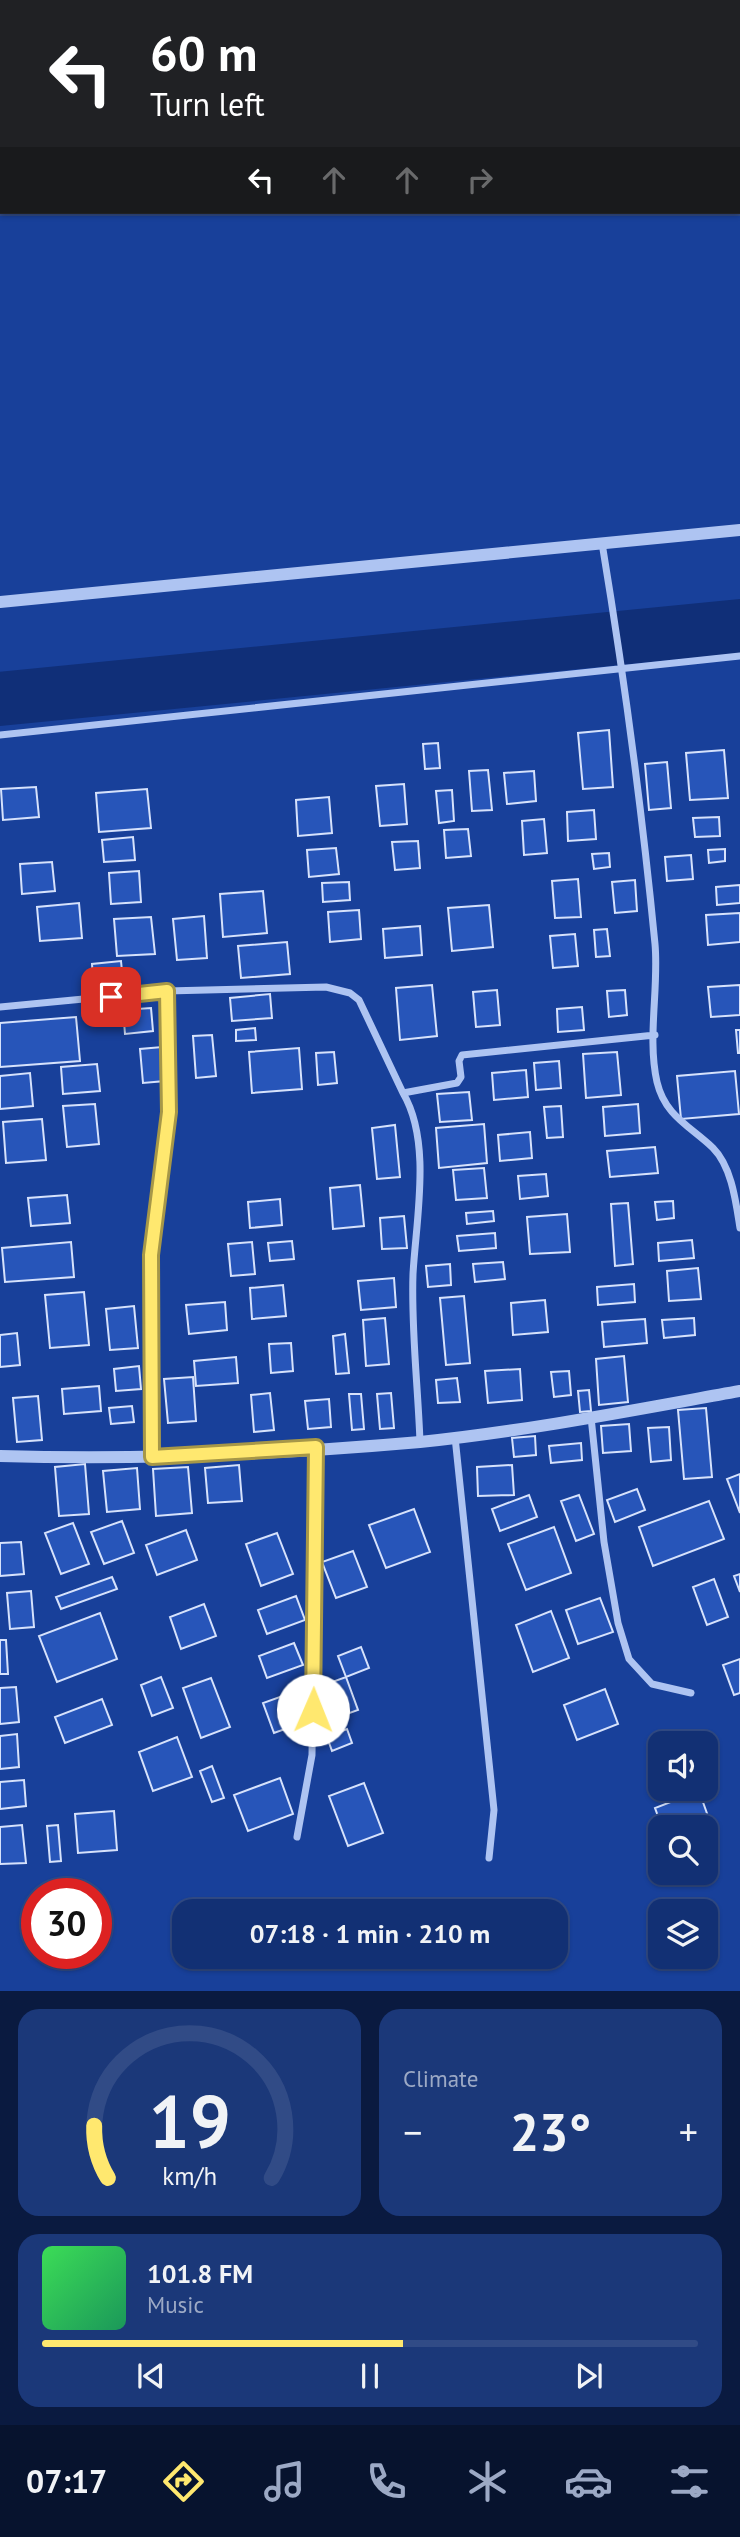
<!DOCTYPE html>
<html lang="en">
<head>
<meta charset="utf-8">
<style>
	body { margin:0; font-family:"PT Sans",sans-serif; background:#1b3879; color:#f1f3f6; height:100vh; display:flex; flex-direction:column; font-size:26px; white-space:nowrap }
	* { box-sizing:border-box; margin:0 }
	p { font-size:23px; color:#9ca9c5 }
	.icon { flex:none; width:38px; height:38px; fill:none; stroke:currentColor; stroke-width:2; stroke-linecap:round; stroke-linejoin:round }
	.map { position:relative; height:1991px; overflow:hidden }
	.sheet { display:flex; flex-direction:column; gap:18px; padding:18px; background:#0a1a40; flex:1 }
	.sheet>* { flex:none }
	.guide { position:absolute; left:0px; top:0px; width:740px; height:214px; box-shadow:0 2px 5px #0004,0 0 0 2px #314b86; background:#202124; color:#fff; overflow:hidden }
	.fabs { position:absolute; left:648px; top:1731px; display:grid; gap:14px }
	.fabs a { display:grid; place-items:center; width:70px; height:70px; border-radius:14px; background:#123074; box-shadow:0 2px 5px #0004,0 0 0 2px #314b86; font-size:35px }
	.speed { position:absolute; left:21px; top:1878px; display:flex; gap:14px; font-size:35px; font-weight:700; text-align:center }
	.speed>* { display:grid; place-content:center; width:91px; height:91px; border-radius:50%; background:#123074; box-shadow:0 2px 5px #0004,0 0 0 2px #314b86; line-height:1 }
	.speed .limit { border:10px solid #d22; background:#fff; color:#111 }
	.pin { position:absolute; display:grid; place-items:center; width:60px; height:60px; color:#fff; margin:-30px; border-radius:14px; box-shadow:0 4px 10px #0006 }
	.me { position:absolute; width:77px; margin:-38px; rotate:1deg; stroke-linejoin:round; filter:drop-shadow(0 0 5px #0008) }
	.turn { display:flex; align-items:center; gap:24px; height:147px; padding:0 35px; font-size:32px }
	.turn .icon { width:91px; height:91px; stroke-width:2.5 }
	.turn b { display:block; font-size:49px; line-height:60px }
	.lanes { display:flex; align-items:center; height:66px; padding:0 35px; background:#0003; justify-content:center; gap:35px; direction:ltr }
	.lanes .off { opacity:.35 }
	.big { font-size:52px; font-weight:700; line-height:1.1 }
	.sheet .card { flex:1; display:flex; flex-direction:column; justify-content:center; gap:10px; min-width:0; padding:0 24px; border-radius:21px; background:#1b3879 }
	.sheet .dial { align-items:center; gap:0 }
	.dial svg { height:182px; overflow:visible; fill:none; stroke:#314b86; stroke-width:7; stroke-linecap:round; text-anchor:middle }
	.dial text { fill:#f1f3f6; stroke:none }
	.song { display:flex; align-items:center; gap:21px }
	.cover { width:84px; height:84px; border-radius:10px; background:linear-gradient(135deg,hsl(130 70% 55%),hsl(150 70% 35%)) }
	.played { height:7px; border-radius:4px; background:linear-gradient(90deg,#ffe86f 55%,#314b86 55%) }
	.keys { display:flex; justify-content:space-around; direction:ltr }
	.heat { display:flex; justify-content:space-between; align-items:center; font-size:38px; direction:ltr }
	.sheet .tiles { flex:1; display:grid; gap:18px; grid-template-columns:1fr 1fr }
	.card:last-child { grid-column:span 2 }
	.trip { position:absolute; left:172px; top:1899px; width:396px; height:70px; border-radius:21px; background:#123074; box-shadow:0 2px 5px #0004,0 0 0 2px #314b86; font-weight:700; line-height:70px; text-align:center }
	.tab-bar { display:flex; height:112px; justify-content:space-around; align-items:center; background:#07132e; color:#9ca9c5 }
	.tab-bar .icon { width:49px; height:49px }
	.tab-bar .current { color:#ffe86f }
	.tab-bar b { font-size:32px; color:#f1f3f6 }
	.map>svg:first-child { display:block }
	.lines { fill:none; stroke-linecap:round; stroke-linejoin:round }
	.river { stroke:#102f78; stroke-width:54 }
	.building { fill:#2755b9; stroke:#d6e2fc; stroke-width:2 }
	.minor { stroke:#aec4f2; stroke-width:7 }
	.tertiary { stroke:#aec4f2; stroke-width:12 }
	.route-casing { stroke:#a69748; stroke-width:18 }
	.route { stroke:#ffe86f; stroke-width:12 }
</style>
</head>
<body>
<div class="map">
<svg width="740" height="1991" viewBox="0 0 740 1991">
	<rect width="100%" height="100%" fill="#18409a"/>
	<g class="lines">
		<!-- river -->
		<path class="river" d="M0,699L740,626"/>
	</g>
	<!-- building -->
	<path class="building" d="M609,730L613,787L583,789L578,733Z
		M438,743L440,768L425,769L423,744Z
		M724,750L728,798L690,800L686,753Z
		M667,762L671,808L649,810L645,764Z
		M488,770L492,810L472,811L469,771Z
		M534,771L536,801L507,804L504,773Z
		M404,784L407,824L380,826L376,786Z
		M36,787L39,817L3,820L1,789Z
		M147,789L151,828L99,832L96,793Z
		M452,790L454,821L439,823L436,791Z
		M329,797L332,833L298,836L296,800Z
		M594,810L596,839L568,841L567,812Z
		M719,817L720,836L695,837L693,818Z
		M544,819L547,853L524,855L522,821Z
		M468,829L471,856L446,858L444,830Z
		M133,837L135,860L104,862L102,840Z
		M418,841L420,868L395,870L392,842Z
		M336,848L339,874L309,877L307,850Z
		M725,849V861L709,863L708,850Z
		M609,853L610,867L594,869L592,854Z
		M691,855L693,879L667,881L665,857Z
		M52,862L55,891L22,894L20,864Z
		M139,871L141,902L111,904L109,873Z
		M578,879L581,917L555,918L552,881Z
		M635,880L637,911L615,913L612,882Z
		M349,882L350,900L323,902L322,883Z
		M740,885V903L717,905L716,887Z
		M263,891L267,933L223,937L220,894Z
		M79,903L82,938L40,941L37,907Z
		M489,905L493,947L452,951L448,908Z
		M359,910L361,939L330,942L328,912Z
		M740,913V942L708,945L706,915Z
		M204,916L207,958L177,960L173,919Z
		M151,917L155,954L117,956L114,919Z
		M420,926L422,955L385,958L383,929Z
		M607,929L610,956L596,957L594,930Z
		M575,934L578,966L553,968L550,936Z
		M287,942L290,974L241,978L238,946Z
		M121,961L124,991L94,993L92,964Z
		M432,985L437,1036L400,1040L396,988Z
		M740,985V1015L711,1017L708,987Z
		M497,990L500,1025L476,1027L473,992Z
		M625,990L627,1015L609,1017L607,991Z
		M270,994L272,1018L232,1021L230,998Z
		M582,1007L584,1030L558,1032L557,1009Z
		M151,1008L153,1031L125,1034L123,1010Z
		M76,1017L80,1061L0,1067V1023Z
		M255,1028L256,1040L236,1041V1030Z
		M736,1030H740V1053H738Z
		M212,1035L216,1076L196,1078L193,1036Z
		M162,1047L165,1081L143,1083L140,1049Z
		M299,1048L302,1089L252,1093L249,1052Z
		M334,1052L337,1083L318,1085L316,1053Z
		M617,1052L621,1095L586,1098L583,1054Z
		M559,1061L561,1088L536,1090L534,1063Z
		M97,1064L100,1091L63,1094L61,1067Z
		M526,1070L528,1097L494,1100L492,1073Z
		M735,1071L739,1114L681,1119L677,1076Z
		M30,1073L33,1106L0,1109V1076Z
		M469,1092L472,1120L440,1122L437,1094Z
		M95,1104L99,1144L67,1147L63,1106Z
		M638,1104L640,1133L605,1136L603,1107Z
		M561,1106L563,1137L547,1138L544,1107Z
		M42,1119L46,1160L6,1163L3,1122Z
		M484,1124L487,1163L439,1168L436,1128Z
		M395,1125L400,1177L377,1179L372,1128Z
		M530,1132L532,1158L500,1161L498,1135Z
		M655,1147L658,1173L610,1177L607,1151Z
		M484,1168L487,1198L456,1200L453,1170Z
		M546,1174L548,1196L520,1199L518,1176Z
		M360,1185L364,1226L333,1229L330,1188Z
		M67,1195L70,1223L31,1226L28,1198Z
		M280,1199L282,1225L250,1228L248,1202Z
		M673,1201L674,1218L657,1220L655,1202Z
		M628,1203L633,1264L615,1266L611,1204Z
		M493,1211L494,1221L467,1224L466,1213Z
		M567,1214L570,1252L530,1254L527,1217Z
		M404,1216L407,1248L382,1249L380,1218Z
		M495,1233L496,1248L459,1251L457,1236Z
		M692,1240L694,1258L659,1261L658,1243Z
		M292,1241L294,1259L270,1261L268,1243Z
		M71,1242L74,1277L5,1282L2,1248Z
		M252,1242L255,1274L231,1276L228,1244Z
		M503,1262L505,1279L475,1282L473,1264Z
		M450,1264L451,1285L428,1287L426,1266Z
		M698,1268L701,1299L669,1301L667,1271Z
		M394,1278L396,1307L361,1310L358,1281Z
		M634,1284L635,1302L598,1305L597,1287Z
		M283,1285L286,1316L252,1319L250,1288Z
		M84,1292L89,1345L50,1348L45,1295Z
		M464,1296L470,1363L446,1365L440,1298Z
		M545,1300L548,1332L513,1335L511,1303Z
		M225,1302L227,1330L189,1334L186,1305Z
		M134,1306L138,1348L110,1350L106,1309Z
		M385,1318L389,1364L366,1366L363,1320Z
		M694,1318L695,1335L664,1338L662,1320Z
		M645,1319L647,1343L604,1347L602,1322Z
		M17,1333L20,1365L0,1367V1335Z
		M345,1334L349,1373L336,1374L333,1336Z
		M291,1343L293,1371L271,1373L269,1344Z
		M624,1356L628,1402L599,1405L596,1359Z
		M236,1357L238,1383L196,1386L194,1361Z
		M139,1366L141,1389L116,1391L114,1369Z
		M520,1369L522,1400L488,1403L485,1371Z
		M569,1371L571,1395L554,1397L551,1372Z
		M193,1377L196,1421L168,1423L164,1379Z
		M457,1378L460,1402L438,1403L436,1380Z
		M99,1386L101,1411L64,1414L62,1389Z
		M589,1390L591,1411L580,1412L578,1391Z
		M270,1393L274,1430L254,1432L251,1395Z
		M391,1393L394,1428L380,1429L377,1394Z
		M349,1394H361L364,1429L352,1430Z
		M38,1396L42,1440L17,1442L13,1398Z
		M329,1399L331,1427L308,1429L305,1401Z
		M132,1406L134,1422L111,1424L109,1408Z
		M706,1408L712,1477L684,1479L678,1410Z
		M629,1424L631,1451L603,1453L601,1426Z
		M669,1427L671,1460L651,1462L648,1428Z
		M535,1436L536,1455L514,1457L512,1438Z
		M581,1443L582,1460L551,1463L549,1446Z
		M85,1464L89,1514L59,1516L55,1467Z
		M239,1465L242,1501L208,1503L205,1468Z
		M512,1465L514,1495L478,1496L477,1467Z
		M188,1467L192,1513L156,1516L153,1469Z
		M137,1468L140,1509L107,1512L103,1471Z
		M740,1474V1513L727,1479Z
		M637,1489L645,1510L615,1522L607,1500Z
		M529,1495L537,1517L500,1531L492,1509Z
		M579,1495L594,1534L576,1541L561,1501Z
		M709,1501L724,1539L653,1566L639,1527Z
		M414,1509L430,1552L386,1568L369,1525Z
		M122,1521L134,1553L104,1564L91,1532Z
		M73,1523L89,1564L61,1574L45,1533Z
		M554,1527L571,1573L526,1590L508,1544Z
		M186,1530L197,1560L157,1575L146,1545Z
		M277,1533L293,1574L261,1586L246,1544Z
		M21,1542L24,1574L0,1576V1543Z
		M353,1551L367,1587L336,1598L322,1562Z
		M740,1574V1592L734,1576Z
		M112,1577L117,1589L61,1609L56,1597Z
		M714,1579L728,1617L707,1625L693,1587Z
		M31,1591L34,1627L10,1629L7,1593Z
		M296,1596L305,1620L267,1634L258,1610Z
		M600,1598L613,1632L578,1644L566,1610Z
		M204,1604L216,1636L181,1649L170,1617Z
		M551,1611L569,1658L533,1672L516,1625Z
		M100,1613L117,1659L57,1682L39,1636Z
		M0,1640H6L8,1674H0Z
		M294,1643L303,1665L267,1678L259,1656Z
		M361,1647L369,1668L346,1677L338,1656Z
		M740,1659V1693L734,1695L723,1665Z
		M161,1677L173,1708L152,1716L141,1685Z
		M346,1677L358,1710L333,1719L321,1686Z
		M211,1678L230,1727L201,1738L183,1688Z
		M16,1687L19,1722L0,1724V1688Z
		M605,1689L618,1724L577,1740L564,1705Z
		M291,1693L302,1723L274,1733L263,1703Z
		M102,1699L112,1725L65,1743L55,1717Z
		M347,1729L352,1743L332,1751L327,1737Z
		M17,1734L19,1767L0,1769V1736Z
		M177,1737L192,1777L153,1791L139,1752Z
		M212,1766L224,1798L212,1802L200,1771Z
		M280,1778L293,1814L248,1831L234,1795Z
		M24,1780L26,1806L0,1809V1782Z
		M364,1783L383,1833L348,1846L329,1796Z
		M699,1791L714,1833L705,1836V1827H662L655,1808Z
		M114,1811L117,1850L78,1853L75,1814Z
		M22,1825L26,1863L0,1864V1827Z
		M58,1825L61,1861L50,1862L47,1826Z"/>
	<g class="lines">
		<!-- minor -->
		<path class="minor" d="M602,543C624,676 642,810 655,944C659,988 647,1038 657,1082C665,1116 690,1126 713,1148C732,1167 736,1203 740,1228
			M0,735L740,656
			M0,1007L167,991L326,987L350,993L359,1000L403,1093L457,1083L461,1077L459,1061L462,1055L655,1035
			M403,1093C432,1142 416,1219 413,1274C411,1329 418,1386 420,1442
			M591,1417L604,1542L618,1623L629,1659L652,1684L691,1693
			M455,1437L494,1810L489,1858
			M152,1457L151,1255L169,1112L167,991
			M297,1837L312,1755L316,1447"/>
		<!-- tertiary -->
		<path class="tertiary" d="M0,602L740,530
			M0,1456C137,1460 283,1454 420,1442C527,1431 634,1410 740,1391"/>
	</g>
	<g class="lines">
		<!-- route casing -->
		<g class="route-casing">
			<path id="route" d="M111,997L167,991L169,1112L151,1255L152,1457L316,1447L313,1710"/>
		</g>
		<!-- route -->
		<use href="#route" class="route"/>
	</g>
</svg>
<div class="fabs">
<a><svg class="icon" aria-label="sound" viewBox="0 0 24 24"><path d="M4 9h4l5-4v14l-5-4H4zM17 9q2 3 0 6"/></svg></a>
<a><svg class="icon" aria-label="search" viewBox="0 0 24 24"><circle cx="10" cy="10" r="6"/><path d="M15 15l6 6"/></svg></a>
<a><svg class="icon" aria-label="layers" viewBox="0 0 24 24"><path d="M12 4l9 5-9 5-9-5zM3 14l9 5 9-5"/></svg></a>
</div>
<div class="speed"><div class="limit">30</div></div>
<div class="pin" style="left:111px;top:997px;background:#d93025"><svg class="icon" aria-label="arrive" viewBox="0 0 24 24"><path d="M6 21V4h12l-3 4 3 4H6"/></svg></div>
<svg class="me" style="left:313px;top:1710px" viewBox="-20 -20 40 40"><circle r="19" fill="#fff"/><path d="M0-13L10 11 0 6-10 11z" fill="#ffe86f"/></svg>
<div class="trip">07:18 · 1 min · 210 m</div>
<div class="guide">
<div class="turn"><svg class="icon" aria-label="left" viewBox="0 0 24 24"><path d="M17 20v-9H6M10 6l-5 5 5 5"/></svg><div><b>60 m</b>Turn left</div></div>
<div class="lanes"><svg class="icon" aria-label="left" viewBox="0 0 24 24"><path d="M17 20v-9H6M10 6l-5 5 5 5"/></svg><svg class="icon off" aria-label="ahead" viewBox="0 0 24 24"><path d="M12 20V5M6 11l6-6 6 6"/></svg><svg class="icon off" aria-label="ahead" viewBox="0 0 24 24"><path d="M12 20V5M6 11l6-6 6 6"/></svg><svg class="icon off" aria-label="right" viewBox="0 0 24 24"><path d="M7 20v-9h11M14 6l5 5-5 5"/></svg></div>
</div>
</div>
<section class="sheet">
<div class="tiles">
<div class="card dial"><svg viewBox="0 0 100 80">
<path d="M14 69A42 42 0 1 1 86 69"/>
<path d="M14 69A42 42 0 0 1 8 46" stroke="#ffe86f"/>
<text x="50" y="56" font-size="32" font-weight="700">19</text>
<text x="50" y="72" font-size="11">km/h</text>
</svg></div>
<div class="card"><p>Climate</p>
<div class="heat"><a>−</a><b class="big">23°</b><a>+</a></div>
</div>
<div class="card">
<div class="song"><i class="cover"></i><div><b>101.8 FM</b><p>Music</p></div></div>
<div class="played"></div>
<div class="keys"><svg class="icon" aria-label="previous" viewBox="0 0 24 24"><path d="M18 5L8 12l10 7zM5 5v14"/></svg><svg class="icon" aria-label="pause" viewBox="0 0 24 24"><path d="M8 5v14M16 5v14"/></svg><svg class="icon" aria-label="next" viewBox="0 0 24 24"><path d="M6 5l10 7-10 7zM19 5v14"/></svg></div>
</div>
</div>
</section>
<nav class="tab-bar">
<b>07:17</b>
<svg class="icon current" aria-label="directions" viewBox="0 0 24 24"><path d="M12 3l9 9-9 9-9-9zM9 14v-3h6M13 9l2 2-2 2"/></svg>
<svg class="icon" aria-label="music" viewBox="0 0 24 24"><path d="M9 18V5l10-2v13"/><circle cx="6" cy="18" r="3"/><circle cx="16" cy="16" r="3"/></svg>
<svg class="icon" aria-label="phone" viewBox="0 0 24 24"><path d="M5 4h4l2 5-3 2q2 4 5 5l2-3 5 2v4C11 20 4 13 5 4z"/></svg>
<svg class="icon" aria-label="climate" viewBox="0 0 24 24"><path d="M12 3v18M4 7l16 10M4 17L20 7"/></svg>
<svg class="icon" aria-label="car" viewBox="0 0 24 24"><path d="M5 17H2v-5l4-1 3-4h7l3 4 3 1v5h-3M9 17h6M6 11h13"/><circle cx="7" cy="17" r="2"/><circle cx="17" cy="17" r="2"/></svg>
<svg class="icon" aria-label="filters" viewBox="0 0 24 24"><path d="M4 7h16M4 17h16"/><circle cx="9" cy="7" r="2"/><circle cx="15" cy="17" r="2"/></svg>
</nav>
</body>
</html>
